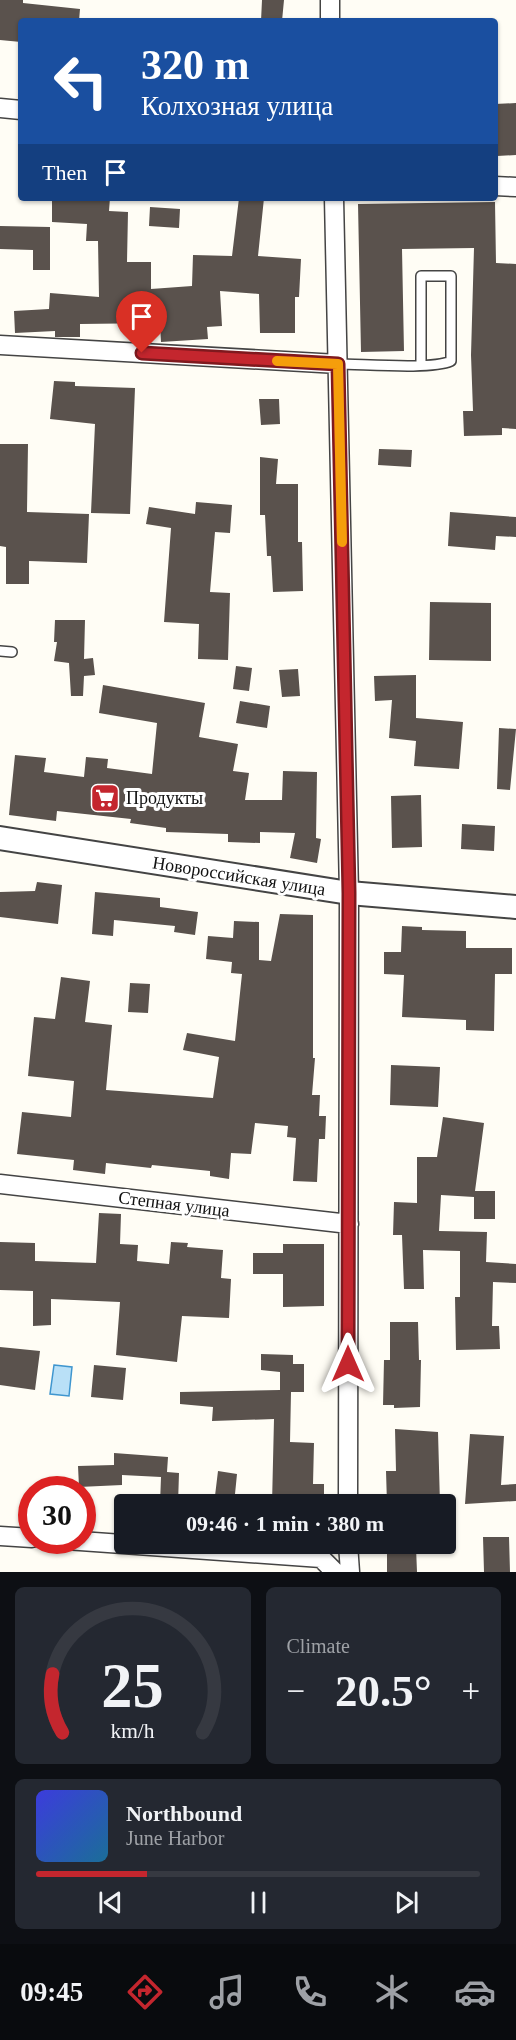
<!DOCTYPE html>
<html lang="en">
<head>
<meta charset="utf-8">
<style>
	body { margin:0; font-family:"Times New Roman",serif; background:#242831; color:#f1f3f6; height:100vh; display:flex; flex-direction:column; font-size:22px; white-space:nowrap }
	* { box-sizing:border-box; margin:0 }
	p { font-size:20px; color:#9ea1a6 }
	.icon { flex:none; width:33px; height:33px; fill:none; stroke:currentColor; stroke-width:2; stroke-linecap:round; stroke-linejoin:round }
	.map { position:relative; height:1572px; overflow:hidden }
	.details { display:flex; flex-direction:column; gap:15px; padding:15px; background:#0d0f14; flex:1 }
	.details>* { flex:none }
	.top-card { position:absolute; left:18px; top:18px; width:480px; height:183px; border-radius:6px; box-shadow:0 2px 4px #0004; background:#1a4fa0; color:#fff; overflow:hidden }
	.speed { position:absolute; left:18px; top:1476px; display:flex; gap:12px; font-size:30px; font-weight:700; text-align:center }
	.speed>* { display:grid; place-content:center; width:78px; height:78px; border-radius:50%; background:#171b24; box-shadow:0 2px 4px #0004; line-height:1 }
	.speed .limit { border:9px solid #d22; background:#fff; color:#111 }
	.pin { position:absolute; display:grid; place-items:center; width:51px; height:51px; color:#fff; margin:-62px -26px; border-radius:50% 50% 50% 0; rotate:-45deg; box-shadow:0 0 6px #0007 }
	.pin .icon { rotate:45deg }
	.me { position:absolute; width:66px; margin:-33px; rotate:0deg; stroke-linejoin:round; filter:drop-shadow(0 0 4px #0008) }
	.turn { display:flex; align-items:center; gap:21px; height:126px; padding:0 24px; font-size:27px }
	.turn .icon { width:78px; height:78px; stroke-width:2.5 }
	.turn b { display:block; font-size:42px; line-height:51px }
	.then { display:flex; align-items:center; height:57px; padding:0 24px; background:#0003; gap:12px; font-size:22px }
	.big { font-size:45px; font-weight:600; line-height:1.1 }
	.details .widget { flex:1; display:flex; flex-direction:column; justify-content:center; gap:9px; min-width:0; padding:0 21px; border-radius:9px; background:#242831 }
	.details .dial { align-items:center; gap:0 }
	.dial svg { height:156px; overflow:visible; fill:none; stroke:#363941; stroke-width:7; stroke-linecap:round; text-anchor:middle }
	.dial text { fill:#f1f3f6; stroke:none }
	.song { display:flex; align-items:center; gap:18px }
	.cover { width:72px; height:72px; border-radius:9px; background:linear-gradient(135deg,hsl(240 70% 55%),hsl(200 70% 35%)) }
	.played { height:6px; border-radius:3px; background:linear-gradient(90deg,#c4262e 25%,#363941 25%) }
	.keys { display:flex; justify-content:space-around; direction:ltr }
	.heat { display:flex; justify-content:space-between; align-items:center; font-size:33px; direction:ltr }
	.details .tiles { flex:1; display:grid; gap:15px; grid-template-columns:1fr 1fr }
	.widget:last-child { grid-column:span 2 }
	.trip { position:absolute; left:114px; top:1494px; width:342px; height:60px; border-radius:6px; background:#171b24; box-shadow:0 2px 4px #0004; font-weight:600; line-height:60px; text-align:center }
	.tab-bar { display:flex; height:96px; justify-content:space-around; align-items:center; background:#090b0e; color:#9ea1a6 }
	.tab-bar .icon { width:42px; height:42px }
	.tab-bar .selected { color:#c4262e }
	.tab-bar b { font-size:27px; color:#f1f3f6 }
	.map>svg:first-child { display:block }
	.water { fill:#b9e0f7; stroke:#3f96cf; stroke-width:1.5 }
	.building { fill:#5a524d }
	.lines { fill:none; stroke-linecap:round; stroke-linejoin:round }
	.service-casing { stroke:#444; stroke-width:12 }
	.minor-casing { stroke:#444; stroke-width:21 }
	.tertiary-casing { stroke:#444; stroke-width:26 }
	.service { stroke:#fff; stroke-width:9 }
	.minor { stroke:#fff; stroke-width:18 }
	.tertiary { stroke:#fff; stroke-width:22 }
	.route-casing { stroke:#7f191e; stroke-width:15 }
	.route { stroke:#c4262e; stroke-width:10 }
	.slow { stroke:#f59e0b; stroke-width:10 }
	.labels { text-anchor:middle; dominant-baseline:central; stroke-width:6; stroke-linejoin:round; paint-order:stroke }
	.poi-label { font-size:18px; fill:#111; stroke:#fff; text-anchor:start }
	.street-label { font-size:18px; fill:#111; stroke:#fff }
</style>
</head>
<body>
<div class="map">
<svg width="516" height="1572" viewBox="0 0 516 1572">
	<rect width="100%" height="100%" fill="#fffdf5"/>
	<!-- water -->
	<path class="water" d="M54,1365L72,1367L69,1396L50,1394Z"/>
	<!-- building -->
	<path class="building" d="M0,0H23V3L80,9L79,21H21V42L0,40Z
		M262,0H284L282,21H261Z
		M516,103V155L497,156L495,104Z
		M52,198H110L109,211L128,212L127,262H151V289L192,286L193,255L232,256L239,198H264L258,256L301,259L299,297H295V333H260L259,294L220,291L222,326L207,327L208,339L161,342L160,323L80,324V337H55V331L15,333L14,311L49,309L50,293L99,297L98,241H86L87,224L52,222Z
		M495,202L496,263L516,264V429L502,428V435L464,436L463,411H473L471,355L474,248L402,249L404,351L361,352L358,204Z
		M150,207L180,209L179,228L149,226Z
		M0,226L50,227V270H33V250L0,249Z
		M54,381L75,382V386L135,388L130,514L91,513L95,424L50,419Z
		M259,399H279L280,424L261,425Z
		M0,444H28L27,512L89,514L87,563L29,561V584H6V547L0,546Z
		M379,449L412,450L411,467L378,465Z
		M260,457L278,459L276,484H298V542H302L303,591L273,592L271,556H267L265,515H260Z
		M196,502L232,505L230,533L215,532L210,592L230,593L228,660L198,659L199,624L164,622L171,528L146,524L149,507L195,514Z
		M450,512L516,517V537L496,536L495,550L448,546Z
		M430,602L491,603V661L429,660Z
		M55,620H85L84,659L93,658L95,675L84,676L83,696H71L69,663L54,661L57,642H54Z
		M236,666L252,668L249,691L233,689Z
		M298,669L300,696L282,697L279,670Z
		M416,675V718L463,722L459,769L414,766L416,741L389,738L392,700L375,701L374,676Z
		M103,685L205,703L199,737L238,744L233,771L249,773L245,800H282L283,771L317,772L316,838L321,839L317,863L290,858L295,833L260,832V843L228,842V834L166,832V828L130,823L131,819L57,811L56,821L9,815L15,755L46,758L44,772L84,777L86,757L108,759L107,768L152,774L157,723L99,713Z
		M240,701L270,706L267,728L236,723Z
		M499,728L516,729L510,790L497,789Z
		M421,795L422,847L392,848L391,796Z
		M462,824L495,826L494,851L461,849Z
		M37,882L62,885L58,924L0,917V892L35,891Z
		M95,892L160,898V907L198,912L195,935L174,932L175,926L114,920L113,936L92,934Z
		M280,914L313,915V1058H315L312,1095H320L319,1116H326L325,1139H319L317,1182L293,1181L296,1138L287,1137L288,1126L255,1123L251,1154L231,1153L229,1179L210,1176V1171L152,1165L151,1168L106,1163L105,1174L73,1170L74,1160L17,1154L22,1112L71,1117L74,1081L28,1076L34,1017L55,1019L61,977L90,981L85,1022L112,1025L106,1090L213,1098L219,1057L183,1050L187,1033L235,1041L242,974L231,973L232,962L206,959L208,936L233,938L234,921L259,922V960L271,961Z
		M402,926L422,927V930L466,931V948H512V974H495L494,1031L466,1030V1020L402,1017L404,975L384,974V952H401Z
		M130,983L150,984L148,1013L128,1012Z
		M391,1065L440,1067L438,1107L390,1105Z
		M443,1117L484,1123L475,1191H495V1219H474V1197L441,1195L439,1231L487,1232L486,1262L516,1264V1283L493,1282L492,1326H499L500,1349L456,1350L455,1297H460V1251L423,1250L424,1289H404L402,1235H393L394,1202L417,1203V1157H437Z
		M99,1213L121,1214L120,1244L138,1245L137,1261L169,1264L171,1242L188,1243L187,1247L223,1250L221,1278L231,1279L229,1318L182,1316L177,1362L116,1355L120,1302L51,1299V1325L33,1326V1291L0,1290V1242L35,1243V1261L96,1263Z
		M283,1244H324V1306L283,1307V1274H253V1253H283Z
		M390,1322H418L419,1360H421L420,1407L394,1408V1405H383L384,1360H390Z
		M0,1347L40,1351L35,1390L0,1385Z
		M261,1354L293,1355V1364H304V1392H291L290,1442L314,1443L313,1484H324V1504H272L274,1419L212,1421L213,1407L180,1404V1392L280,1390V1372L261,1370Z
		M94,1365L126,1368L123,1400L91,1397Z
		M395,1429L438,1432L440,1504H387L386,1471H396Z
		M470,1434L504,1436L501,1485L516,1484V1501L465,1504Z
		M114,1453L168,1457L167,1472L179,1473L178,1504H160L161,1477L122,1475V1485L79,1487L78,1466L114,1465Z
		M218,1471L237,1474L234,1504H214Z
		M483,1537H509L510,1572H484Z
		M387,1547H416L417,1572H387Z"/>
	<g class="lines">
		<!-- service casing -->
		<g class="service-casing">
			<path id="service" d="M338,364C364,364 431,370 451,361V276H421V365
				M0,651L12,652"/>
		</g>
		<!-- minor casing -->
		<g class="minor-casing">
			<path id="minor" d="M330,0V21
				M0,108L21,110
				M495,186L516,187
				M334,198L349,893L348,1504
				M0,345L338,364
				M0,1184L349,1224
				M0,1536L32,1538
				M66,1540L321,1558L335,1572
				M348,1544L350,1572"/>
		</g>
		<!-- tertiary casing -->
		<g class="tertiary-casing">
			<path id="tertiary" d="M0,838L349,893L516,907"/>
		</g>
		<!-- service -->
		<use href="#service" class="service"/>
		<!-- minor -->
		<use href="#minor" class="minor"/>
		<!-- tertiary -->
		<use href="#tertiary" class="tertiary"/>
	</g>
	<g class="lines">
		<!-- route casing -->
		<g class="route-casing">
			<path id="route" d="M142,353L338,364L349,893L348,1364"/>
		</g>
		<!-- route -->
		<use href="#route" class="route"/>
		<!-- slow -->
		<path class="slow" d="M277,361L338,364L342,542"/>
	</g>
	<!-- icons -->
	<defs>
		<g id="supermarket-square" transform="scale(1.5)"><rect x="-9" y="-9" width="18" height="18" rx="4" fill="#c4262e" stroke="#fff"/><path d="M-6-5.5h2.5l.6 2H6L4.5 2H-2.5L-4.4-4H-6ZM-1.5 3.2a1.3 1.3 0 1 0 .1 0ZM3 3.2a1.3 1.3 0 1 0 .1 0Z" fill="#fff"/></g>
	</defs>
	<g fill-rule="evenodd">
		<use href="#supermarket-square" x="105" y="798"/>
	</g>
	<g class="labels">
		<!-- poi labels -->
		<g class="poi-label">
			<text x="126" y="798">Продукты</text>
		</g>
		<!-- street labels -->
		<g class="street-label">
			<text transform="translate(239 876) rotate(9)">Новороссийская улица</text>
			<text transform="translate(174 1204) rotate(7)">Степная улица</text>
		</g>
	</g>
</svg>
<div class="speed"><div class="limit">30</div></div>
<div class="pin" style="left:142px;top:353px;background:#d93025"><svg class="icon" aria-label="arrive" viewBox="0 0 24 24"><path d="M6 21V4h12l-3 4 3 4H6"/></svg></div>
<svg class="me" style="left:348px;top:1364px" viewBox="-20 -20 40 40"><path d="M0-17L14 15 0 8-14 15z" fill="#c4262e" stroke="#fff" stroke-width="4"/></svg>
<div class="trip">09:46 · 1 min · 380 m</div>
<div class="top-card">
<div class="turn"><svg class="icon" aria-label="left" viewBox="0 0 24 24"><path d="M17 20v-9H6M10 6l-5 5 5 5"/></svg><div><b>320 m</b>Колхозная улица</div></div>
<div class="then">Then<svg class="icon" aria-label="arrive" viewBox="0 0 24 24"><path d="M6 21V4h12l-3 4 3 4H6"/></svg></div>
</div>
</div>
<section class="details">
<div class="tiles">
<div class="widget dial"><svg viewBox="0 0 100 80">
<path d="M14 69A42 42 0 1 1 86 69"/>
<path d="M14 69A42 42 0 0 1 9 39" stroke="#c4262e"/>
<text x="50" y="56" font-size="32" font-weight="700">25</text>
<text x="50" y="72" font-size="11">km/h</text>
</svg></div>
<div class="widget"><p>Climate</p>
<div class="heat"><a>−</a><b class="big">20.5°</b><a>+</a></div>
</div>
<div class="widget">
<div class="song"><i class="cover"></i><div><b>Northbound</b><p>June Harbor</p></div></div>
<div class="played"></div>
<div class="keys"><svg class="icon" aria-label="previous" viewBox="0 0 24 24"><path d="M18 5L8 12l10 7zM5 5v14"/></svg><svg class="icon" aria-label="pause" viewBox="0 0 24 24"><path d="M8 5v14M16 5v14"/></svg><svg class="icon" aria-label="next" viewBox="0 0 24 24"><path d="M6 5l10 7-10 7zM19 5v14"/></svg></div>
</div>
</div>
</section>
<nav class="tab-bar">
<b>09:45</b>
<svg class="icon selected" aria-label="directions" viewBox="0 0 24 24"><path d="M12 3l9 9-9 9-9-9zM9 14v-3h6M13 9l2 2-2 2"/></svg>
<svg class="icon" aria-label="music" viewBox="0 0 24 24"><path d="M9 18V5l10-2v13"/><circle cx="6" cy="18" r="3"/><circle cx="16" cy="16" r="3"/></svg>
<svg class="icon" aria-label="phone" viewBox="0 0 24 24"><path d="M5 4h4l2 5-3 2q2 4 5 5l2-3 5 2v4C11 20 4 13 5 4z"/></svg>
<svg class="icon" aria-label="climate" viewBox="0 0 24 24"><path d="M12 3v18M4 7l16 10M4 17L20 7"/></svg>
<svg class="icon" aria-label="car" viewBox="0 0 24 24"><path d="M5 17H2v-5l4-1 3-4h7l3 4 3 1v5h-3M9 17h6M6 11h13"/><circle cx="7" cy="17" r="2"/><circle cx="17" cy="17" r="2"/></svg>
</nav>
</body>
</html>
